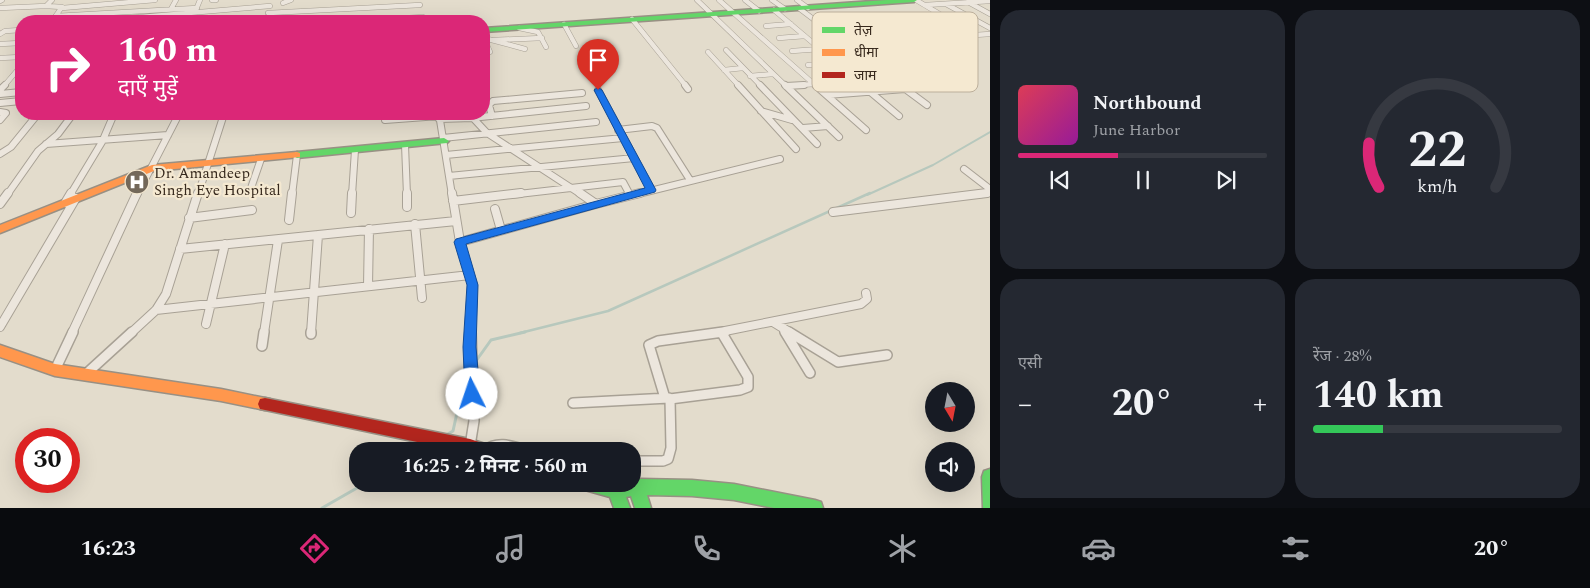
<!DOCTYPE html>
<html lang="hi">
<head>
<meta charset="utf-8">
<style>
	body { margin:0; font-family:Spectral,"Noto Sans Devanagari",serif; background:#242831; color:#f1f3f6; height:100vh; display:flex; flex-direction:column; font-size:19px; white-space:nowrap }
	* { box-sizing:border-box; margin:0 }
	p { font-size:16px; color:#9ea1a6 }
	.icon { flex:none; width:28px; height:28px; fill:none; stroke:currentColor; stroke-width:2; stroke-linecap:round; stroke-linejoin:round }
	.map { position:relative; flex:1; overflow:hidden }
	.details { display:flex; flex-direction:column; gap:10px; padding:10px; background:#0d0f14; width:600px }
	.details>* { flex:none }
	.top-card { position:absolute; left:15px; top:15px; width:475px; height:105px; border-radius:20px; box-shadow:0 5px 20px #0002; background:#db2777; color:#fff; overflow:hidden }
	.needle { width:32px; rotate:170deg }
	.buttons { position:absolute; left:925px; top:382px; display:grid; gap:10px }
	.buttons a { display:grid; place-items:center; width:50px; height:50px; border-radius:50%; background:#171b24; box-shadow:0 5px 20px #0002; font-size:25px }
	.speed { position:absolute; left:15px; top:428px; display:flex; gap:10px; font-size:25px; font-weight:700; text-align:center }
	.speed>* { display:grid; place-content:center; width:65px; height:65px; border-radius:50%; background:#171b24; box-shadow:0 5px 20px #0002; line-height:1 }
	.speed .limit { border:8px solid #d22; background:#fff; color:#111 }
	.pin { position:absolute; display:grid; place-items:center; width:42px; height:42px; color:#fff; margin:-51px -21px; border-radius:50% 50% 50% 0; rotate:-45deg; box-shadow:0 0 5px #0007 }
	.pin .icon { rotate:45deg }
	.me { position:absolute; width:55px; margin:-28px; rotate:356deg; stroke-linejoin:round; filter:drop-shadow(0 0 4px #0008) }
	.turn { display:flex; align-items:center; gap:18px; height:105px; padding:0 20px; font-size:22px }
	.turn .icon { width:65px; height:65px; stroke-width:2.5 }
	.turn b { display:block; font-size:35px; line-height:42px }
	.big { font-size:38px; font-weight:700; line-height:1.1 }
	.details .widget { flex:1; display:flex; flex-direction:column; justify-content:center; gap:8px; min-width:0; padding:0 18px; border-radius:20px; background:#242831 }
	.details .dial { align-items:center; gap:0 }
	.dial svg { height:130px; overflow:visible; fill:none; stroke:#363941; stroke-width:7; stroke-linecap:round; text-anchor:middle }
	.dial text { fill:#f1f3f6; stroke:none }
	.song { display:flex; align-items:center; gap:15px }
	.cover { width:60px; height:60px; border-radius:8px; background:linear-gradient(135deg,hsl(350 70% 55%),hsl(300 70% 35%)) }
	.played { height:5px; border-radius:2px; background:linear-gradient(90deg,#db2777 40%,#363941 40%) }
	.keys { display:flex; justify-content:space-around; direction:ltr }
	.heat { display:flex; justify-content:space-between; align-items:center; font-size:28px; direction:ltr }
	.charge { height:8px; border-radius:4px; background:linear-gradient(90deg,#34c759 28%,#363941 0) }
	.details .tiles { flex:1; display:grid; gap:10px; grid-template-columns:repeat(2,1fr) }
	.trip { position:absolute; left:349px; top:442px; width:292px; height:50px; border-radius:20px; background:#171b24; box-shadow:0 5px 20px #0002; font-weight:700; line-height:50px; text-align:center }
	.menu { display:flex; height:80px; justify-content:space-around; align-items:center; background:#090b0e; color:#9ea1a6 }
	.menu .icon { width:35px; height:35px }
	.menu .on { color:#db2777 }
	.menu b { font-size:22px; color:#f1f3f6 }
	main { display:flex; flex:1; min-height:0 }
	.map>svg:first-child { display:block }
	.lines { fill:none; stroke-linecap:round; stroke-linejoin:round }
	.stream-far2 { stroke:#b7c8bd; stroke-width:2 }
	.stream-far1 { stroke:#b7c8bd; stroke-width:2.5 }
	.stream { stroke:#b7c8bd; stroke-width:3 }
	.street-far3-casing { stroke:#a8a195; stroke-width:5.5 }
	.street-far2-casing { stroke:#a8a195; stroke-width:8 }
	.street-far1-casing { stroke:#a8a195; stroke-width:10 }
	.street-casing { stroke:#a8a195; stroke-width:12 }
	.fast-casing { stroke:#989084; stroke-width:3 }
	.slow-casing { stroke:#989084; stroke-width:3 }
	.jam-casing { stroke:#989084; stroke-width:3 }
	.street-far3 { stroke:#ece6dd; stroke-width:4.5 }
	.street-far2 { stroke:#ece6dd; stroke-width:6 }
	.street-far1 { stroke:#ece6dd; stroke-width:8 }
	.street { stroke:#ece6dd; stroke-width:9 }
	.fast { fill:#63d668; fill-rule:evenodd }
	.slow { fill:#ff974d; fill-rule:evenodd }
	.jam { fill:#b3261e; fill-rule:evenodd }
	.route { fill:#1a73e8; stroke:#114b97 }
	.labels { text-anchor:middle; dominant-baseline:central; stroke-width:4.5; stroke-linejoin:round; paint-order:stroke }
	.poi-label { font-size:15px; fill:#37291d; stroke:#f5e9d1; text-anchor:start }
	.key { fill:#f5e9d1; stroke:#bcaf9b; stroke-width:1 }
	.key-label { font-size:14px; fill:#37291d }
</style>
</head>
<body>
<main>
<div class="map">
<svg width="990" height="508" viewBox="0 0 990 508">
	<rect width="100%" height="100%" fill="#e3dccc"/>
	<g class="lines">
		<!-- stream-far2 -->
		<path class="stream-far2" d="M867,195L933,165L990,132"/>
		<!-- stream-far1 -->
		<path class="stream-far1" d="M520,333L608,311L870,193"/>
		<!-- stream -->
		<path class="stream" d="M476,361L491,340L525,332
			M446,435L453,431L465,376L469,370
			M419,451L433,443
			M322,508L364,484"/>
		<!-- street-far3 casing -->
		<g class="street-far3-casing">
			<path id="street-far3" d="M52,0L46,6L62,7L52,21
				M212,0H216
				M697,0L786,86
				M719,0L816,86
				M745,0L759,11
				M772,0L785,9
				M797,0L808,8
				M916,0L975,35L990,34
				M0,1L2,0
				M968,2L990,14
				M283,3L291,0
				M946,4L990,28
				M925,5L990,1
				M0,8L46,6
				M62,8L155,0
				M171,9L176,0
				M800,9L902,86
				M774,10L864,86
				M195,12L200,0
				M268,13L420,5
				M56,16L197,8
				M632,19L686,86
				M94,21L270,6
				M241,21L266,20
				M351,21L423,17
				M564,24L576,46
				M766,26L791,24
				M519,28L538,32L546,47
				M0,34L5,31L21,30
				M484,38L525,49
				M484,38L490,52
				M779,38L805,36
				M493,40L542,38
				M0,44L21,43
				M726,50L761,86
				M792,51L820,49
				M708,52L739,86
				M0,58L21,57
				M832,59L861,56
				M808,65L837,63
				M724,70L743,68
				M750,76L773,74
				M830,81L856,79
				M4,86L21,66
				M786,86L815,84"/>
		</g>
		<!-- street-far2 casing -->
		<g class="street-far2-casing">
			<path id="street-far2" d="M685,85L688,89
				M738,85L796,149
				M760,85L817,144
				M785,85L839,137
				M815,85L866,130
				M862,85L899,116
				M900,85L927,105
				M786,86L804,85
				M0,90L5,85
				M598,90L651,189
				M0,94L21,92
				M827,95L905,89
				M0,103L21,101
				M761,111L792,120
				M0,112L6,113L0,120
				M439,114L452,195
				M492,116L489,105L493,101L582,93
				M471,118L586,106
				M439,119L473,118L487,133L582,195
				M385,120L439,116
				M803,128L828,126
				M618,130L652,126L657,128L690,180
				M443,138L596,122
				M46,144L168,135
				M405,145L407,195
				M0,154L11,147L37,115
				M446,155L623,138
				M964,169L990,189
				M449,176L634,158
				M251,188L261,159
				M7,195L38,151L58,134L73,114
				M70,195L102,142L114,114
				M137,195L179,114
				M198,195L224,114
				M292,195L297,155
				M352,195L355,150
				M510,195L623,182L630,195
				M634,195L780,159
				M975,195L990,193"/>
		</g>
		<!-- street-far1 casing -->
		<g class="street-far1-casing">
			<path id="street-far1" d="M407,193V207
				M452,193L460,242L473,285L471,333
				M453,201L521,193
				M65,203L71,193
				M0,204L8,193
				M596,204L640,193
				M495,209L501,230
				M833,212L987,193
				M351,213L352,193
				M189,218L252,210
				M289,220L292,193
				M415,224L422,298
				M460,242L596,204L580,193
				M180,249L456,221
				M368,286L369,229
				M156,310L470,275
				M773,322L791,333
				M206,324L225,244
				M0,327L76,198
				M784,330L786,333
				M72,333L137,193
				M131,333L156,310L166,294L198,193
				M264,333L278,240
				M311,333L318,235
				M717,333L723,332
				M724,333L725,331L861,304L867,299L866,293"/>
		</g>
		<!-- street casing -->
		<g class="street-casing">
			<path id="street" d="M785,332L810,373
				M789,332L838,362L887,355
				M311,334V332
				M262,346L264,332
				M55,370L73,332
				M86,374L132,332
				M665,398L649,345L658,341L723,332
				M573,403L669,398
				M470,446L474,421L471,332
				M484,451C498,440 512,446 528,451
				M632,461H663L668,459L671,448L670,399L740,390L748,387V377L723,335L725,332"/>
		</g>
		<!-- fast casing -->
		<g class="fast-casing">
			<path id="fast" d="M887,0H917L914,2L484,32V28Z
				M444,138L449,141L447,143L297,158L292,155L297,152Z
				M990,469V508H983L982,477L984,471Z
				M640,479L692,480L734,484L815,500L821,502L823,508H774L734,500L692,496L647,495L651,508H635L631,496L626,497L630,508H614L610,497L585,490L583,484H632V480Z"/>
		</g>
		<!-- slow casing -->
		<g class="slow-casing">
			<path id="slow" d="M297,152L300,153V157L154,171L0,233V225L152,165Z
				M0,345L55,364L221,389L265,398L270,399L272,404L270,409L265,410L221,401L55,376L0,357Z"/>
		</g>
		<!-- jam casing -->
		<g class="jam-casing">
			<path id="jam" d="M265,398L470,439L491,446L494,451H460L265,410L260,409L258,404L260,399Z"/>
		</g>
		<!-- street-far3 -->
		<use href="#street-far3" class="street-far3"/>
		<!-- street-far2 -->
		<use href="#street-far2" class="street-far2"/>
		<!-- street-far1 -->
		<use href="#street-far1" class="street-far1"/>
		<!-- street -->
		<use href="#street" class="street"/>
		<!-- fast -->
		<use href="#fast" class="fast"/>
		<!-- slow -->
		<use href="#slow" class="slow"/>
		<!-- jam -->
		<use href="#jam" class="jam"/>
	</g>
	<!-- route -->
	<path class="route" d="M598,87L602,90L656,190L655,192L466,244L478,285L476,347L480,394L478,398L472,400L467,398L465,394L463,347L467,285L454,242L456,239L645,188L594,90Z"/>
	<!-- icons -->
	<defs>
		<g id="hospital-disc" transform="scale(1.25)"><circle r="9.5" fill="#73685a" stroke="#f5e9d1"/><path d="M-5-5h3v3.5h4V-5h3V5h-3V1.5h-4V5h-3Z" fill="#fff"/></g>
	</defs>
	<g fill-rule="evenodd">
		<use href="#hospital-disc" x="137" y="182"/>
	</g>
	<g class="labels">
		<!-- poi labels -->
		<g class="poi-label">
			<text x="154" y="173">Dr. Amandeep<tspan x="154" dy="17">Singh Eye Hospital</tspan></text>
		</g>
	</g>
	<!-- legend -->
	<rect x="812" y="12" width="166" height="80" rx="8" class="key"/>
	<rect x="822" y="27" width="23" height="6" fill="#63d668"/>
	<rect x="822" y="49" width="23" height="7" fill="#ff974d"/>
	<rect x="822" y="72" width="23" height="6" fill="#b3261e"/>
	<g class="key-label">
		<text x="854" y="35">तेज़</text>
		<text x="854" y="57">धीमा</text>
		<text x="854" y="80">जाम</text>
	</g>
</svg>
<div class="buttons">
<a><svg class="needle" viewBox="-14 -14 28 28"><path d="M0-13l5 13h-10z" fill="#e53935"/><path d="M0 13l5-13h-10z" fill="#9ea1a6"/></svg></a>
<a><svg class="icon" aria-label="sound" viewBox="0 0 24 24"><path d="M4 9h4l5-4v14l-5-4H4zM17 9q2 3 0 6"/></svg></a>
</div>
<div class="speed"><div class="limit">30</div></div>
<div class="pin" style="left:598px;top:90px;background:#d93025"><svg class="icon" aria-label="arrive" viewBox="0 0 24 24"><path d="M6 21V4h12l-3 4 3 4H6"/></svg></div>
<svg class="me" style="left:472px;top:394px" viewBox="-20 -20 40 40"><circle r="19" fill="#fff"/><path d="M0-13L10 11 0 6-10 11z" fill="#1a73e8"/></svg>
<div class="trip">16:25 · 2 मिनट · 560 m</div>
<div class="top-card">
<div class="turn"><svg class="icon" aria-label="right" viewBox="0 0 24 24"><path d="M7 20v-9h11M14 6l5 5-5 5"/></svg><div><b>160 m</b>दाएँ मुड़ें</div></div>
</div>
</div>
<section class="details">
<div class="tiles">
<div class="widget">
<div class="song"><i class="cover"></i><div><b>Northbound</b><p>June Harbor</p></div></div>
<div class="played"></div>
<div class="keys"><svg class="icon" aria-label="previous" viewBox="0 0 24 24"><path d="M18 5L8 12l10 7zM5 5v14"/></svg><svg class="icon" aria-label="pause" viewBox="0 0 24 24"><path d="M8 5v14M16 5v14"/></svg><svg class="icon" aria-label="next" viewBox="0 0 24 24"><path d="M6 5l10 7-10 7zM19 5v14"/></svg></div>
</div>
<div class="widget dial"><svg viewBox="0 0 100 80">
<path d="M14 69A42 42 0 1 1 86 69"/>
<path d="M14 69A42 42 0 0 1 8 42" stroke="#db2777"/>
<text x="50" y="56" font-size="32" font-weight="700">22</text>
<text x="50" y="72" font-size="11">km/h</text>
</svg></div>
<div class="widget"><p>एसी</p>
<div class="heat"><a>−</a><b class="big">20°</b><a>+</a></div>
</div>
<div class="widget"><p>रेंज · 28%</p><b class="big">140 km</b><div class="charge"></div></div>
</div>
</section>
</main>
<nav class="menu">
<b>16:23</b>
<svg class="icon on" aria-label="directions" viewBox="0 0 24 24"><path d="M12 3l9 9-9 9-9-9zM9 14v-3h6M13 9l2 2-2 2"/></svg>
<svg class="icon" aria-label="music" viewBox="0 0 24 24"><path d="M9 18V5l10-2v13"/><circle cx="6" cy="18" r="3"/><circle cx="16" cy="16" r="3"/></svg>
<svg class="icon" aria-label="phone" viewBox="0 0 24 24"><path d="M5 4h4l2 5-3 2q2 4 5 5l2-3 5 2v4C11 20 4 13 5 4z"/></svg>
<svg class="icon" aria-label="climate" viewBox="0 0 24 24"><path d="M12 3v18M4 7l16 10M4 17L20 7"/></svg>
<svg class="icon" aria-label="car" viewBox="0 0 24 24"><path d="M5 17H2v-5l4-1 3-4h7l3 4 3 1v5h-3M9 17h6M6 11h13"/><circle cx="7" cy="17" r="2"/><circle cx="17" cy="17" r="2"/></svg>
<svg class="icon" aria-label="filters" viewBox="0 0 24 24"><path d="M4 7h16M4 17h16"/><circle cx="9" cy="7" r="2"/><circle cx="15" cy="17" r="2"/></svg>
<b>20°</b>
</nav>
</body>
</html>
